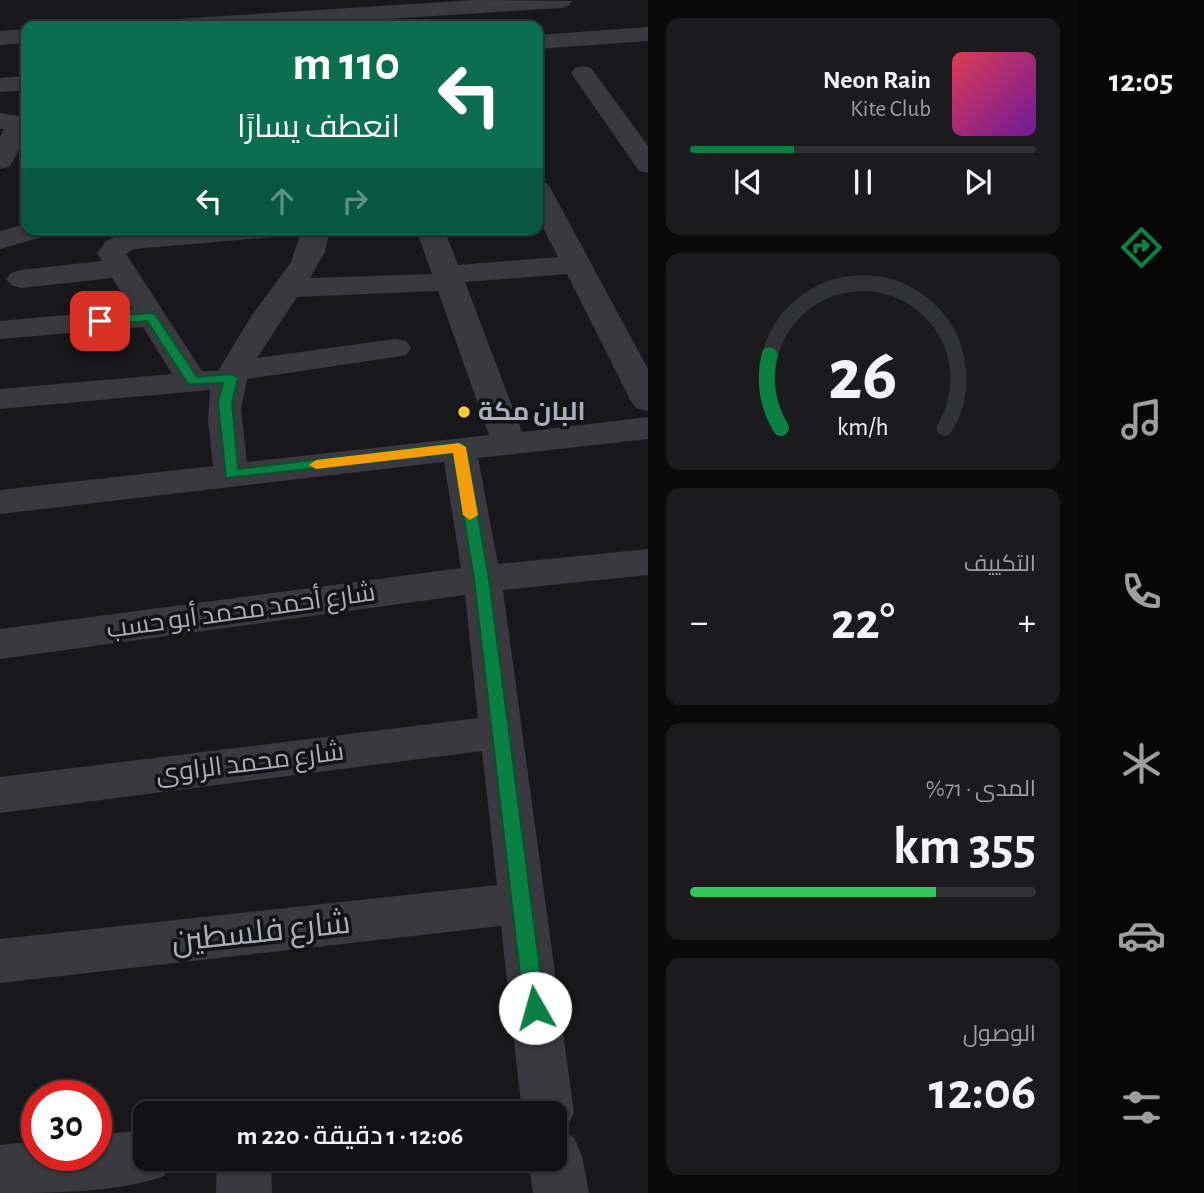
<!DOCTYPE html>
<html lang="ar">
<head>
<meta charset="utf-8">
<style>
	body { margin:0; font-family:"Alegreya Sans",Cairo,sans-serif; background:#1b1b1d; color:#f1f3f6; direction:rtl; height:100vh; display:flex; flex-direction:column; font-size:26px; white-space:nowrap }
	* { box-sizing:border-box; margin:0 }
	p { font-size:23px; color:#9c9ea0 }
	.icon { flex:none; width:38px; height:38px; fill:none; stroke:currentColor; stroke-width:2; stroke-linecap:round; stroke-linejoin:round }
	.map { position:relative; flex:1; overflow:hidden; direction:ltr }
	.details { display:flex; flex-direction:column; gap:18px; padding:18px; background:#0a0a0b; width:430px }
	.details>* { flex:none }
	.top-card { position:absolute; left:21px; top:21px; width:522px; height:214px; border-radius:14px; box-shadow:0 2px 5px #0004,0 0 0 2px #313234; direction:rtl; background:#0b6e4f; color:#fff; overflow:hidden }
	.speed { position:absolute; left:21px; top:1080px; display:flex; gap:14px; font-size:35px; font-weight:700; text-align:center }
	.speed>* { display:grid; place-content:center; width:91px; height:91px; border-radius:50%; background:#121214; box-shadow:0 2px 5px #0004,0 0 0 2px #313234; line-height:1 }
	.speed .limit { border:10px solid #d22; background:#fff; color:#111 }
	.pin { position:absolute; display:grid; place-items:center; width:60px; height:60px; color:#fff; margin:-30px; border-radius:14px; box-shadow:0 4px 10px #0006 }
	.me { position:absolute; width:77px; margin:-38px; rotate:353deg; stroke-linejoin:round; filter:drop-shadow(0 0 5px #0008) }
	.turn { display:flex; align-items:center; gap:24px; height:147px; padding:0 28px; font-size:32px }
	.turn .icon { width:91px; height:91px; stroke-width:2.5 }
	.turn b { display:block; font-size:49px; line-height:60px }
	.lanes { display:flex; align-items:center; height:66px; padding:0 28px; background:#0003; justify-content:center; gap:35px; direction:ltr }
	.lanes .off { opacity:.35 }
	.big { font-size:52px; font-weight:600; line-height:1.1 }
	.details .card { flex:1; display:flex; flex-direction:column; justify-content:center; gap:10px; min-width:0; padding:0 24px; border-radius:14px; background:#1b1b1d }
	.details .dial { align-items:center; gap:0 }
	.dial svg { height:182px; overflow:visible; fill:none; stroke:#313234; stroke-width:7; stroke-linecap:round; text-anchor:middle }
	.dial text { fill:#f1f3f6; stroke:none }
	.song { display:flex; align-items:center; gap:21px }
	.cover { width:84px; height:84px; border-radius:10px; background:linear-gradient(135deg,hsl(350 70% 55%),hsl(280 70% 35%)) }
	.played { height:7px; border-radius:4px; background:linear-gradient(90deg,#0b8043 30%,#313234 30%) }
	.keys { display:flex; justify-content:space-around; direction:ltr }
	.heat { display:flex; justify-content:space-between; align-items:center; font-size:38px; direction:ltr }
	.charge { height:10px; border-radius:5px; background:linear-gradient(90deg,#34c759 71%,#313234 0) }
	.trip { position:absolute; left:133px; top:1101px; width:434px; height:70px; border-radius:14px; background:#121214; box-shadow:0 2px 5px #0004,0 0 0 2px #313234; font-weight:600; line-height:70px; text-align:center; direction:rtl }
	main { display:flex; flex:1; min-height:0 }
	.dock { display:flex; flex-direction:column; width:126px; justify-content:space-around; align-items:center; background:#070708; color:#9c9ea0 }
	.dock .icon { width:49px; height:49px }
	.dock .selected { color:#0b8043 }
	.dock b { font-size:32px; color:#f1f3f6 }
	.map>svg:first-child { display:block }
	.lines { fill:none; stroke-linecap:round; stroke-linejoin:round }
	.minor { fill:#39393f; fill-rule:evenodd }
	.route { fill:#0b8043; stroke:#07532c; stroke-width:2 }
	.slow { fill:#f59e0b }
	.poi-dot { fill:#fbca2f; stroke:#131315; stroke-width:2.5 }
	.labels { text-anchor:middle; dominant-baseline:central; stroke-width:7; stroke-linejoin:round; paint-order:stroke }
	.poi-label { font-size:26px; font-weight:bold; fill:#aaadbb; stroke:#131315; text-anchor:start }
	.street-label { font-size:26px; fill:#aaadbb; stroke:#131315 }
	.near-street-label { font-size:32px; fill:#aaadbb; stroke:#131315 }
</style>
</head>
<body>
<main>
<nav class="dock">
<b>12:05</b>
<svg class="icon selected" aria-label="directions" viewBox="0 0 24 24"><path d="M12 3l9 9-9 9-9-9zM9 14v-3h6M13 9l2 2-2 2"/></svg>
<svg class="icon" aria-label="music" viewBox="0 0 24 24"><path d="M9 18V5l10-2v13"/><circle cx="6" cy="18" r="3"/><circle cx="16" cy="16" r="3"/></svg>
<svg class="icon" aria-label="phone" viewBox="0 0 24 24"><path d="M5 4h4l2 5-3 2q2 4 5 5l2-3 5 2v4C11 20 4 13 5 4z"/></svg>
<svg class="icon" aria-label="climate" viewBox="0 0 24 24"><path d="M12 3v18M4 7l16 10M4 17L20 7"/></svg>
<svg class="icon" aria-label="car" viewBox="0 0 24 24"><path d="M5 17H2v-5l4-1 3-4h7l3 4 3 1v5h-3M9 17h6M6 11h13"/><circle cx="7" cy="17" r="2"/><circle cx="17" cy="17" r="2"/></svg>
<svg class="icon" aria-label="filters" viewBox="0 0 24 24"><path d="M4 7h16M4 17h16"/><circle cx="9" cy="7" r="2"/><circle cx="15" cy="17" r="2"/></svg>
</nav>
<section class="details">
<div class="card">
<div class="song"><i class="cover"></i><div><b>Neon Rain</b><p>Kite Club</p></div></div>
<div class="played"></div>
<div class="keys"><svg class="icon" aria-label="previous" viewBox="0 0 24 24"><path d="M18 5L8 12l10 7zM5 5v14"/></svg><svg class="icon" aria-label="pause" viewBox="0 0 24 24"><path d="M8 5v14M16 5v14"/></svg><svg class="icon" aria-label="next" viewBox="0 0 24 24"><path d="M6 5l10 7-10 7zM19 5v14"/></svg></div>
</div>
<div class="card dial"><svg viewBox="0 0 100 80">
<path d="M14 69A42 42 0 1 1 86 69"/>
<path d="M14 69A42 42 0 0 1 9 37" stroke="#0b8043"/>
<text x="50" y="56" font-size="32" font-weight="700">26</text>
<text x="50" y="72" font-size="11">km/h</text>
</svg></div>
<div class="card"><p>التكييف</p>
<div class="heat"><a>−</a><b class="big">22°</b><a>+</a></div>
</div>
<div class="card"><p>المدى · 71%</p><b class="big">355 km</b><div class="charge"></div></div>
<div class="card"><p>الوصول</p><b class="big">12:06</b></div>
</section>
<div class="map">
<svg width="648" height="1193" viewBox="0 0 648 1193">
	<rect width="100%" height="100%" fill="#18181a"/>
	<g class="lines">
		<!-- minor -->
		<path class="minor" d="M475,0L572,1L569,6L561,8L276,26H166L169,21L177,19Z
			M648,27V41L537,49V35Z
			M26,29V43L0,45V31Z
			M583,66L591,68L648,146V173L639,171L571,73L575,68Z
			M26,76V90L0,92V78Z
			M0,113L18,116L26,121C26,138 19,152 9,167L0,169V137L4,129H0Z
			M537,181L547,183L551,189L648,369V411L636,408L631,401L567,274L465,282L522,432L648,417V439L478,458L498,564L648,549V575L503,590L574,1113L564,1133L574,1137L582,1156L589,1193H533L528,1158H555V1113H522L501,926L0,983V939L497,885L482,751L0,813V777L478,718L465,595L0,659V629L461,568L444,462L0,514V490L213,466L208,420L210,390L0,409V389L172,374L143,327L0,339V321L132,309L112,278L21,288L11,285L6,279L11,273L21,270L102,261L97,253L106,241L127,232L166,229H288L284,235L274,237L134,249L126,254L202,371H218L252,315L291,262L302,229H330L325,252L310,278L432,274L416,229H444L458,265L558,257L537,216ZM438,291L489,435L247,462L241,409L247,379L395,357L406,355L411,348L406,341L395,339L257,358L297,297Z
			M26,224V229H53L49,235L0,249V231Z
			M145,1130V1158H171L164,1176C117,1193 51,1193 0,1193V1145L37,1141V1155H96V1135Z
			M217,1158H271L272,1193H216Z"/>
	</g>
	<!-- route -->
	<path class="route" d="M151,313L155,314L197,377L231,374L238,378L232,402L238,469L459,443L466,447L489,579L545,1008L542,1015L535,1017L527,1015L524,1008L474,579L453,453L226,478L218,402L223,383L188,384L147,321L100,325L94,321L100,317Z"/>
	<!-- slow -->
	<path class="slow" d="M459,443L466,447L478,515L470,520L463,515L453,453L316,469L309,465L316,460Z"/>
	<!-- markers -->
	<circle class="poi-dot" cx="464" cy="412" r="7"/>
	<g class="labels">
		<!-- poi labels -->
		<g class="poi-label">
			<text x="478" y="412">البان مكة</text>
		</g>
		<!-- street labels -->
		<g class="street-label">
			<text transform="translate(241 611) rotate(-8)">شارع أحمد محمد أبو حسب</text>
			<text transform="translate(250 763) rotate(-7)">شارع محمد الراوى</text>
		</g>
		<!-- near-street labels -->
		<g class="near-street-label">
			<text transform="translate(261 932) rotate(-6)">شارع فلسطين</text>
		</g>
	</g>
</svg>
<div class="speed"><div class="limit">30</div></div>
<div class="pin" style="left:100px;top:321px;background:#d93025"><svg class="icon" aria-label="arrive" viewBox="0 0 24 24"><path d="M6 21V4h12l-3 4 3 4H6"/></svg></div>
<svg class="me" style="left:535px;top:1008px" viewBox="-20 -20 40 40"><circle r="19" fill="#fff"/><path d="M0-13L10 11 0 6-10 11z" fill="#0b8043"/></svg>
<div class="trip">12:06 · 1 دقيقة · 220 m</div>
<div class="top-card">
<div class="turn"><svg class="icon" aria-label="left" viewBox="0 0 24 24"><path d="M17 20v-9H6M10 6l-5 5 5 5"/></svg><div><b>110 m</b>انعطف يسارًا</div></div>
<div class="lanes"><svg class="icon" aria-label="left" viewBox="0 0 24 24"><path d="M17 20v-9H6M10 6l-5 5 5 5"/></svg><svg class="icon off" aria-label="ahead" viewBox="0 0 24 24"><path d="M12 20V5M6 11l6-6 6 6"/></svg><svg class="icon off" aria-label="right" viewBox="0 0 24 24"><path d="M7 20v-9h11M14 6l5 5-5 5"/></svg></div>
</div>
</div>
</main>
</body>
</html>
